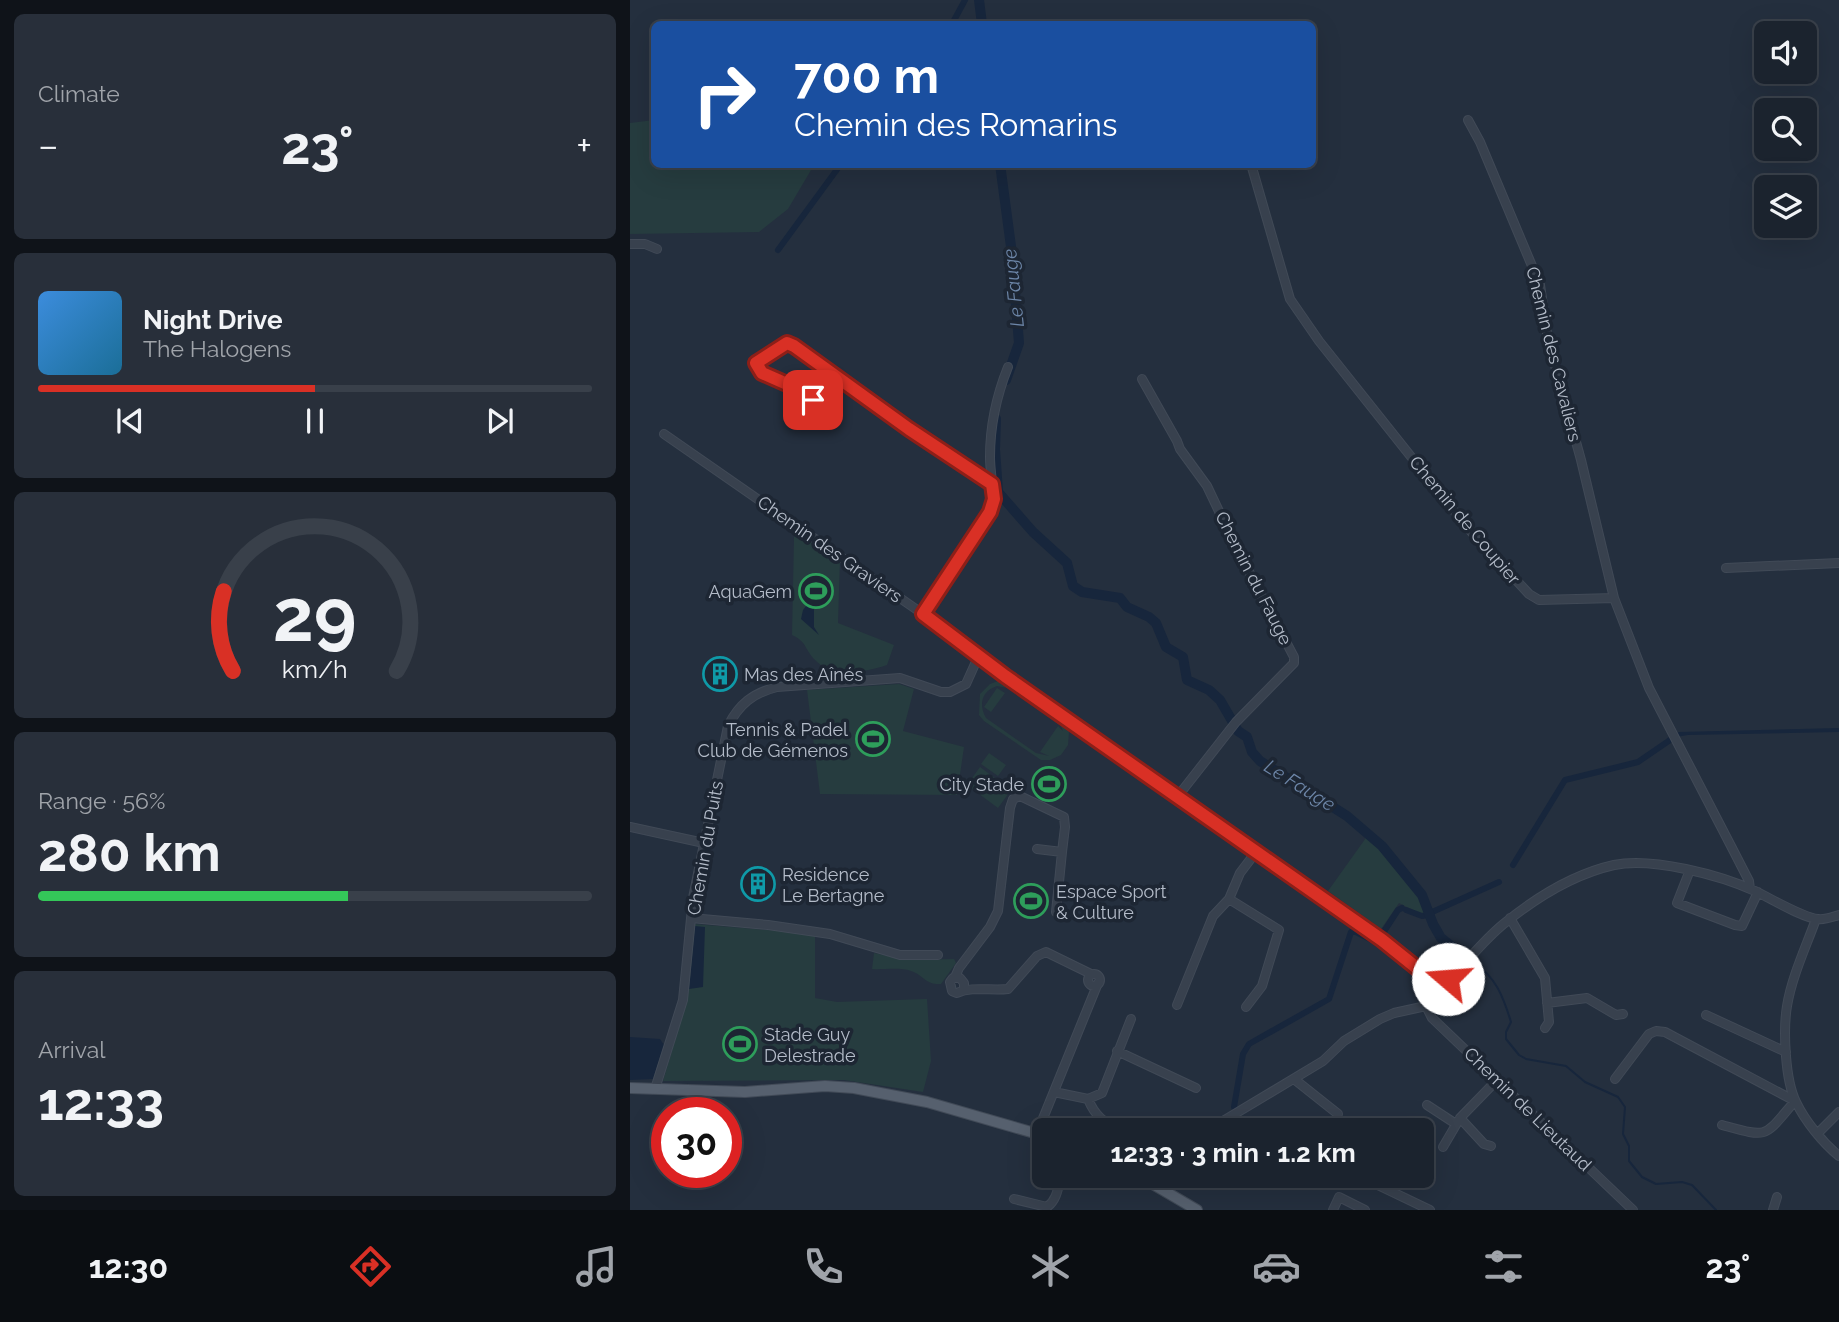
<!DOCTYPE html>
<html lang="en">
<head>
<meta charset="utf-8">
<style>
	body { margin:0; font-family:Raleway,sans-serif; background:#282f3a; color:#f1f3f6; height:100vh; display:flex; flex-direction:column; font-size:26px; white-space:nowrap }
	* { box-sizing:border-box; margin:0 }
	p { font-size:23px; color:#a0a4aa }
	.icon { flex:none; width:38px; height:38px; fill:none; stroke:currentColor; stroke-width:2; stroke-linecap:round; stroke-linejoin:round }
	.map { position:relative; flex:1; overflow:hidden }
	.side { display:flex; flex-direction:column; gap:14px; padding:14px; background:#0f1319; width:630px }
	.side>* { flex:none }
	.hud { position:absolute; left:21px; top:21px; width:665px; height:147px; border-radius:10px; box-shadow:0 7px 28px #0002,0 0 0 2px #39404a; background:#1a4fa0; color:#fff; overflow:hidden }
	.buttons { position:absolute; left:1124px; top:21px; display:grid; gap:14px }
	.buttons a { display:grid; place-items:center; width:63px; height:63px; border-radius:10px; background:#1b232e; box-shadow:0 7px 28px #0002,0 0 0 2px #39404a; font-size:35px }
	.speed { position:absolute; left:21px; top:1097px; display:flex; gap:14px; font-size:35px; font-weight:700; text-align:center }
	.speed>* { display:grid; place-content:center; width:91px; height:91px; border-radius:50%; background:#1b232e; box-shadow:0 7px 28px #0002,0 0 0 2px #39404a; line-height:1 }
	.speed .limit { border:10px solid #d22; background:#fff; color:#111 }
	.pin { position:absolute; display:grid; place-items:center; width:60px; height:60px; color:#fff; margin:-30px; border-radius:14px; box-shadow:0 4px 10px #0006 }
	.me { position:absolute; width:77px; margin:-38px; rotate:288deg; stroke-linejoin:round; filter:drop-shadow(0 0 5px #0008) }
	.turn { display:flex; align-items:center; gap:24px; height:147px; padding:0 28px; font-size:32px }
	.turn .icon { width:91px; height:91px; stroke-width:2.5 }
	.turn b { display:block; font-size:49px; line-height:60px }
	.big { font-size:52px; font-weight:700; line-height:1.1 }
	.side .card { flex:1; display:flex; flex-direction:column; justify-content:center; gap:10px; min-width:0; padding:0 24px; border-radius:10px; background:#282f3a }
	.side .dial { align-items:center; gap:0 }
	.dial svg { height:182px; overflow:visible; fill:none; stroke:#39404a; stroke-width:7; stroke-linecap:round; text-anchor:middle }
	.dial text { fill:#f1f3f6; stroke:none }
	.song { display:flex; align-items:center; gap:21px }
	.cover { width:84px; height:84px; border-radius:10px; background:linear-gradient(135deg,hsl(210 70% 55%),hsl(200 70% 35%)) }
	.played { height:7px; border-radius:4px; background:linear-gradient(90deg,#d93025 50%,#39404a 50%) }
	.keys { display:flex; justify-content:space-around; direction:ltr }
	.heat { display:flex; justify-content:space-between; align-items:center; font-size:38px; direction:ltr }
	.charge { height:10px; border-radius:5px; background:linear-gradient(90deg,#34c759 56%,#39404a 0) }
	.trip { position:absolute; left:402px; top:1118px; width:402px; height:70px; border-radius:10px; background:#1b232e; box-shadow:0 7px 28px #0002,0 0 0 2px #39404a; font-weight:700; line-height:70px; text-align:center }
	.tab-bar { display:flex; height:112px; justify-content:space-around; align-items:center; background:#0b0e12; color:#a0a4aa }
	.tab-bar .icon { width:49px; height:49px }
	.tab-bar .selected { color:#d93025 }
	.tab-bar b { font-size:32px; color:#f1f3f6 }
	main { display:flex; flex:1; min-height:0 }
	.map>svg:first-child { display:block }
	.green { fill:#263c3f; fill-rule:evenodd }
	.water { fill:#17263c }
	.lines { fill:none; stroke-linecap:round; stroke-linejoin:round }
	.stream { stroke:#17263c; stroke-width:2 }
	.canal { stroke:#17263c; stroke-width:6 }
	.river { stroke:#17263c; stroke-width:10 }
	.minor-casing { stroke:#414a57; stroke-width:10 }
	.major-casing { stroke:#414a57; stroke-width:12 }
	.minor { stroke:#38414e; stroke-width:8 }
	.major { stroke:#56606e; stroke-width:10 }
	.route-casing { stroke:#8d1f18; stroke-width:18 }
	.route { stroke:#d93025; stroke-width:12 }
	.labels { text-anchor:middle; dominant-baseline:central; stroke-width:7; stroke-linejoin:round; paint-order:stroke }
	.street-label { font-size:18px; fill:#b4bcc9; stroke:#1d2633 }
	.poi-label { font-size:18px; fill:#b4bcc9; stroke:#1d2633; text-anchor:start }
	.water-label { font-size:19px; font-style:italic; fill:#6d86a8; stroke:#1d2633 }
</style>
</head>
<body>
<main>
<section class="side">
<div class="card"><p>Climate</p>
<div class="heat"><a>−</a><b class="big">23°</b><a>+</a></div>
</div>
<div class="card">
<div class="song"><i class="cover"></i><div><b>Night Drive</b><p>The Halogens</p></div></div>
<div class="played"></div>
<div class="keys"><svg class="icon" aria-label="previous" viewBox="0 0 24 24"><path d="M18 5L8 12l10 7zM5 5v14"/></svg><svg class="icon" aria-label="pause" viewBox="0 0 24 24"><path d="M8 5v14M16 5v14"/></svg><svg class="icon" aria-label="next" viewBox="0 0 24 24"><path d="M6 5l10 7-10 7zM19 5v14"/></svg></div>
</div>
<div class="card dial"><svg viewBox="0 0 100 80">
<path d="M14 69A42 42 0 1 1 86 69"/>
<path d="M14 69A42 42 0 0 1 10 34" stroke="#d93025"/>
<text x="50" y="56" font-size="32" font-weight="700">29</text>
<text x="50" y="72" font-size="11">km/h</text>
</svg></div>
<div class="card"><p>Range · 56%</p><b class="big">280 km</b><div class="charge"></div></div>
<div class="card"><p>Arrival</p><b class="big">12:33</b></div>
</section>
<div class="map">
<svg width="1209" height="1210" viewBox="0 0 1209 1210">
	<rect width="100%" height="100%" fill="#242f3e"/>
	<!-- green -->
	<path class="green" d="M24,120V164L184,165L158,209L129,232L0,234V123Z
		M169,529L210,559L208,623L264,645L257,665C233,673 201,678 184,659C174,648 177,642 162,635L164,537Z
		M361,670L444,729L439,732L438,745L431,755L420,760H411L354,721L349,715L350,694L360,684L368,681L358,673ZM367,686L378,688L431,726L433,731L428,726L410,752L419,756L406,753L356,718C348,704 352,691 367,686Z
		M269,684L284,689L273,731L334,747L327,795L190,794L177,690Z
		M367,688L375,693L361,712L354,707Z
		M359,753L376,765L368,776L351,764Z
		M350,767L381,790L368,808L337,785Z
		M413,770L433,785L424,798L404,783Z
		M738,835C761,856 787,882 797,913L791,914L769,903L751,929L698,891Z
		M64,924L185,934V998L207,1002L297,999L301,1061L293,1092L214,1080L33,1081L55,1006Z
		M244,953L278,960L324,959L326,963L311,984C295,985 294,975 281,971C270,967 253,970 242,969Z"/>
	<!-- water -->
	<path class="water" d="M180,601L184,607V627L189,635L171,619L173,610Z
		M1209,728V732L1058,735L1046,737L1044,734L1049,732Z
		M65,926L75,927L73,987L59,989Z
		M0,1037L30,1039L34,1045L23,1079L0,1080Z"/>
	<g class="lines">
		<!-- stream -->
		<path class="stream" d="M842,961C866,977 873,996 881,1022L876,1032V1039L889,1055L896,1059L936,1066L955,1082L988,1097L995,1107L993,1134L999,1146V1161L1012,1177L1026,1184L1052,1182L1062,1185L1086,1210"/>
		<!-- canal -->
		<path class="canal" d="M322,24L335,0
			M148,250L211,164
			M883,865L935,780L1008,762L1043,738
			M776,910L792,916L797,915
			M800,913L869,882
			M751,936L768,910L772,908
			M604,1107L613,1054L619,1044L699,999L721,932H726L744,941L747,940"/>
		<!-- river -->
		<path class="river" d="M349,0L352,24
			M370,164L382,254L389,343L376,380
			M366,419L365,449L368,492L403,532L437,563L443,586L452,592L490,598L497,607L519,617L526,623L536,647L553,657L557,680L579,690L590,700L608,731L617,737L622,752L630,761L717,816L752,846L792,895L803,924L811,938L834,956"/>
		<!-- minor casing -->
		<g class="minor-casing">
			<path id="minor" d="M838,120L850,142L910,285L918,340L951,460L984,598
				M621,164L660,299L689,341L837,527L899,594L909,600L984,598L1019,688L1101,846L1119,881L1120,889
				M0,244H15L27,249
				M512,379L547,441L550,449L577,486L605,545L664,657V663L606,722L548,796
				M183,400L157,384L132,373L126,363L157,343L164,346L279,429L362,484
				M34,434L293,614L375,676L733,927L809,985
				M1096,568L1209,563
				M293,614L360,512C366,493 360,476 360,457C360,425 366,397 378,367
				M0,827L74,843
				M1060,870L1047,903L1105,925L1112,926L1128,892
				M599,899L649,930L632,986L616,1007
				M426,912L432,852
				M61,918L138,925L200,934L270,955H308
				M880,918L915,978L919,1022L915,1028
				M1186,919C1176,947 1162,976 1157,1006C1153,1030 1155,1080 1166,1102C1175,1121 1193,1143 1209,1156
				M458 980a6 6 0 1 1 12 0a6 6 0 1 1-12 0Z
				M325,977L329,968L360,927L368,911L380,808L383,799L390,796L434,817L435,827L432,852L407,849
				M334,989V983L330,978H323L320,982L322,991L327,993C342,986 361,991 378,989L407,956L416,952L461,974
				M917,1003L957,998L986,1015L993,1014
				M547,1005L583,916L599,899L610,873L626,852
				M796,1006C801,992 808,987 819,978C839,961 854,939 876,922C907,897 944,874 984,865C1022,857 1090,875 1125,891C1140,898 1173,918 1188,919C1195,920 1202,917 1209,915
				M796,1006L802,1018L1003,1210
				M1076,1015L1156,1052
				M487,1051L566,1088
				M664,1079L708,1114
				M985,1079L1019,1034L1026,1031L1035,1032L1165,1101C1133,1138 1140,1138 1092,1125
				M25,1089L53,1000L63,898L98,726C109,704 123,693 147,687L270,678L311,692H320L336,684L349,655
				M424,1092L458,1099L472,1093L501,1019
				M458,1099C465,1116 474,1123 491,1130
				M797,1105L826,1124
				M830,1118L854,1144L861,1146
				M578,1130L693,1061L714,1041L750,1019L764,1013L796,1006
				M1188,1133L1209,1112
				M405,1138L468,983
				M813,1147L830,1118L867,1080
				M729,1176L800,1210
				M384,1199L417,1207C427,1200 428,1188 431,1176
				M703,1210L709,1197L735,1210
				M1143,1210L1147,1197"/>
		</g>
		<!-- major casing -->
		<g class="major-casing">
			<path id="major" d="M0,1088L115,1092L195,1086L224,1088L297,1102L415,1136
				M499,1176L514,1183
				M509,1176L567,1210"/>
		</g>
		<!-- minor -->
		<use href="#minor" class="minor"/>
		<!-- major -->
		<use href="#major" class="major"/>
	</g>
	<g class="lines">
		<!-- route casing -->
		<g class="route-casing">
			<path id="route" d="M183,400L157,384L132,373L126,363L157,343L164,346L279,429L362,484L364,499L360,512L293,614L375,676L752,940L808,985L818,979"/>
		</g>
		<!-- route -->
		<use href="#route" class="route"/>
	</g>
	<!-- icons -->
	<defs>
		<g id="stadium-ring" transform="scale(1.75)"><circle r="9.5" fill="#1d2633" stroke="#2e9e5b" stroke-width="1.5"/><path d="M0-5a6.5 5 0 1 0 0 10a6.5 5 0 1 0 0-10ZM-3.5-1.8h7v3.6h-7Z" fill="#2e9e5b"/></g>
		<g id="building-ring" transform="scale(1.75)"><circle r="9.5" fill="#1d2633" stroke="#0f9aa8" stroke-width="1.5"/><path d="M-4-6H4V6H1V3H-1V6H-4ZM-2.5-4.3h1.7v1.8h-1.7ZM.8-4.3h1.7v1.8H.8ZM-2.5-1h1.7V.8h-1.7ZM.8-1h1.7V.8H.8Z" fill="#0f9aa8"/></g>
	</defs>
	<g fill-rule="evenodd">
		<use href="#stadium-ring" x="186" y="591"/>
		<use href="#building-ring" x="90" y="674"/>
		<use href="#stadium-ring" x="243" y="739"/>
		<use href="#stadium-ring" x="419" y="784"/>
		<use href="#building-ring" x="128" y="884"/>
		<use href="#stadium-ring" x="401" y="901"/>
		<use href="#stadium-ring" x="110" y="1044"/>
	</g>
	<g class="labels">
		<!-- street labels -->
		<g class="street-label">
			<text transform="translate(924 354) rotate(76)">Chemin des Cavaliers</text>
			<text transform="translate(835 520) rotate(50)">Chemin de Coupier</text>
			<text transform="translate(200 549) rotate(35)">Chemin des Graviers</text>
			<text transform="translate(624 578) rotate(63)">Chemin du Fauge</text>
			<text transform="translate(75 848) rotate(-80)">Chemin du Puits</text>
			<text transform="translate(898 1109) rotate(44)">Chemin de Lieutaud</text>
		</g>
		<!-- poi labels -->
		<g class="poi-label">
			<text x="162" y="591" text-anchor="end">AquaGem</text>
			<text x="114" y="674">Mas des Aînés</text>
			<text x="218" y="729" text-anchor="end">Tennis &amp; Padel<tspan x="218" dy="21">Club de Gémenos</tspan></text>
			<text x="394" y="784" text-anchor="end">City Stade</text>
			<text x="152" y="874">Residence<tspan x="152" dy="21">Le Bertagne</tspan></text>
			<text x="426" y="891">Espace Sport<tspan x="426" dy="21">&amp; Culture</tspan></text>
			<text x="134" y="1034">Stade Guy<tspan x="134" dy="21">Delestrade</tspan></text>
		</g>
		<!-- water labels -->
		<g class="water-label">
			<text transform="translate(383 288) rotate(-96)">Le Fauge</text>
			<text transform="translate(670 785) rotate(32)">Le Fauge</text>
		</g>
	</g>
</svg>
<div class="buttons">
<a><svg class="icon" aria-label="sound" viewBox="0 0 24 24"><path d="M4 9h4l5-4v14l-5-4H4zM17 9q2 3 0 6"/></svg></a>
<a><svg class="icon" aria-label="search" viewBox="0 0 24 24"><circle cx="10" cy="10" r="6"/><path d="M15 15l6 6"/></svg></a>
<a><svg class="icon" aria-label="layers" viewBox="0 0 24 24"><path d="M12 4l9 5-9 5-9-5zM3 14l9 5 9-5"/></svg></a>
</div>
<div class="speed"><div class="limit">30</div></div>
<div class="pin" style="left:183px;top:400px;background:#d93025"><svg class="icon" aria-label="arrive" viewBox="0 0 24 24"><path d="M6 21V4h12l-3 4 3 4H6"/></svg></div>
<svg class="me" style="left:818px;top:979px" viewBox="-20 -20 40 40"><circle r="19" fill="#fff"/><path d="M0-13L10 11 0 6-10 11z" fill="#d93025"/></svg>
<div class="trip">12:33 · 3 min · 1.2 km</div>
<div class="hud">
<div class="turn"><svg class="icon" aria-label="right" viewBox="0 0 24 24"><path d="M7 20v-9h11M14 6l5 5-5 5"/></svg><div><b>700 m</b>Chemin des Romarins</div></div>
</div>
</div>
</main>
<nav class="tab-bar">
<b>12:30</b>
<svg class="icon selected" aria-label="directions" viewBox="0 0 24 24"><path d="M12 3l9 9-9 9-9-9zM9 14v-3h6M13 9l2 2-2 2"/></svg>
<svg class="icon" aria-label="music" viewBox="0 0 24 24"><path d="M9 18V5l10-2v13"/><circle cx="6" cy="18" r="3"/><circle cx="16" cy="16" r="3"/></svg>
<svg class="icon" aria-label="phone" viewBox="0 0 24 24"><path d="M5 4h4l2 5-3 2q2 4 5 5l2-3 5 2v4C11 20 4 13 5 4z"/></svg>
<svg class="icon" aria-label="climate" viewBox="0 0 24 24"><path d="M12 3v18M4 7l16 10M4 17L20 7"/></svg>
<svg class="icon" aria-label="car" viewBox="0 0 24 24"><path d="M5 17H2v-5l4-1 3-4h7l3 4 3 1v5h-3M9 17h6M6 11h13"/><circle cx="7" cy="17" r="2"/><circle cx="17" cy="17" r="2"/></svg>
<svg class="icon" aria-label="filters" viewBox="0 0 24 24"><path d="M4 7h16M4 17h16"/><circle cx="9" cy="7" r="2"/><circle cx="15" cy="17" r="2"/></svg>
<b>23°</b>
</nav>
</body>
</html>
